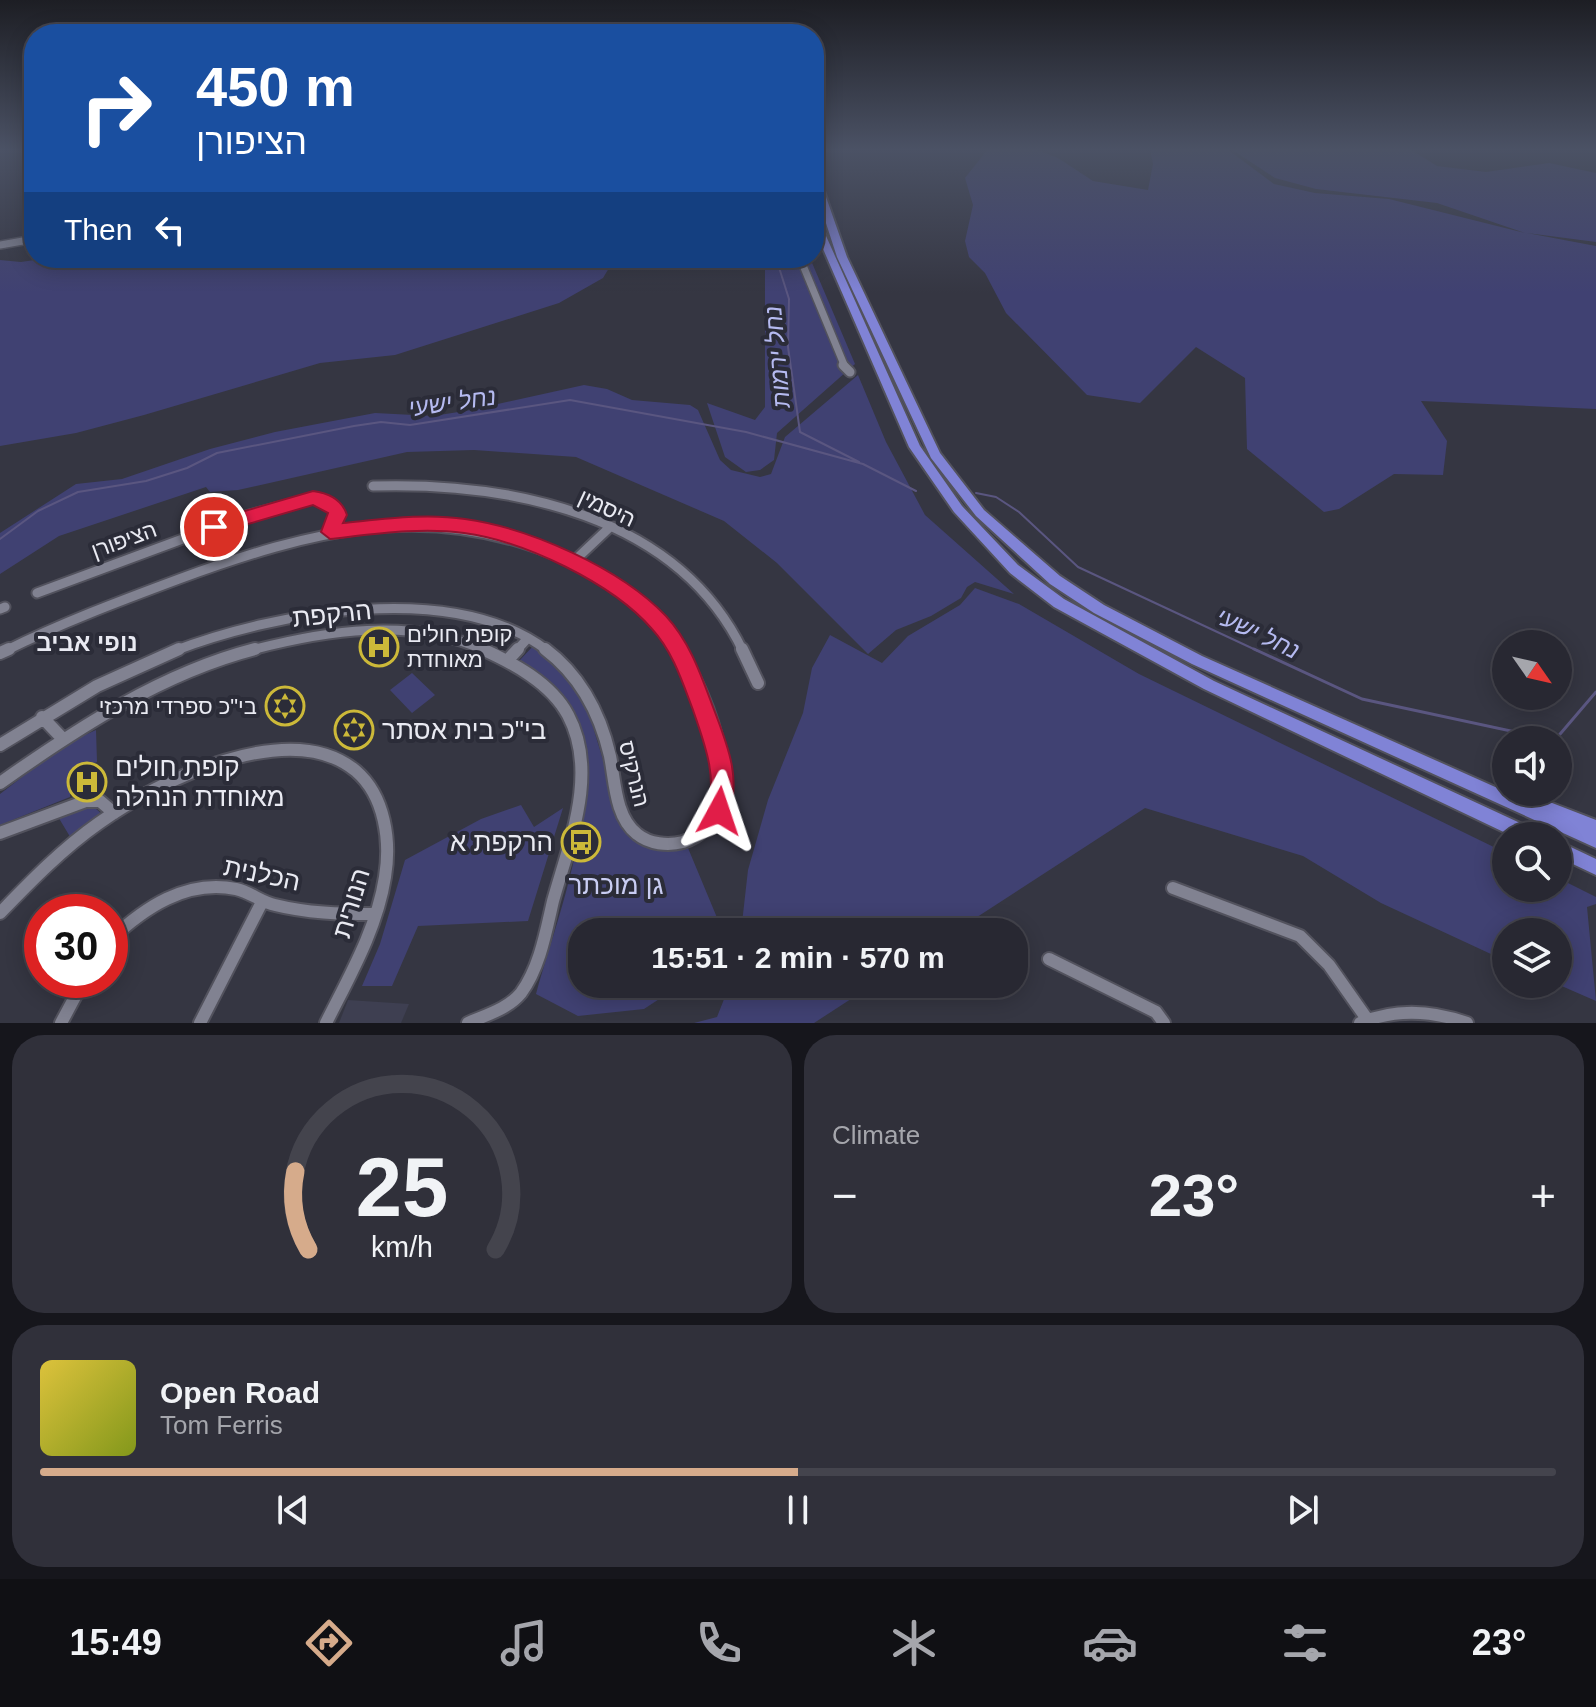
<!DOCTYPE html>
<html lang="en">
<head>
<meta charset="utf-8">
<style>
	body { margin:0; font-family:Helvetica,Heebo,sans-serif; background:#30303a; color:#f1f3f6; height:100vh; display:flex; flex-direction:column; font-size:30px; white-space:nowrap }
	* { box-sizing:border-box; margin:0 }
	p { font-size:26px; color:#a5a6ac }
	.icon { flex:none; width:44px; height:44px; fill:none; stroke:currentColor; stroke-width:2; stroke-linecap:round; stroke-linejoin:round }
	.map { position:relative; height:1023px; overflow:hidden }
	.panel { display:flex; flex-direction:column; gap:12px; padding:12px; background:#16161c; flex:1 }
	.panel>* { flex:none }
	.banner { position:absolute; left:24px; top:24px; width:800px; height:244px; border-radius:32px; box-shadow:0 4px 20px #0003,0 0 0 2px #44444d; background:#1a4fa0; color:#fff; overflow:hidden }
	.needle { width:52px; rotate:124deg }
	.fabs { position:absolute; left:1492px; top:630px; display:grid; gap:16px }
	.fabs a { display:grid; place-items:center; width:80px; height:80px; border-radius:50%; background:#282832; box-shadow:0 4px 20px #0003,0 0 0 2px #44444d; font-size:40px }
	.speed { position:absolute; left:24px; top:894px; display:flex; gap:16px; font-size:40px; font-weight:700; text-align:center }
	.speed>* { display:grid; place-content:center; width:104px; height:104px; border-radius:50%; background:#282832; box-shadow:0 4px 20px #0003,0 0 0 2px #44444d; line-height:1 }
	.speed .limit { border:12px solid #d22; background:#fff; color:#111 }
	.pin { position:absolute; display:grid; place-items:center; width:68px; height:68px; color:#fff; margin:-34px; border:4px solid #fff; border-radius:50%; box-shadow:0 2px 8px #0007 }
	.me { position:absolute; width:88px; margin:-44px; rotate:5deg; stroke-linejoin:round; filter:drop-shadow(0 0 6px #0008) }
	.turn { display:flex; align-items:center; gap:28px; height:168px; padding:0 40px; font-size:36px }
	.turn .icon { width:104px; height:104px; stroke-width:2.5 }
	.turn b { display:block; font-size:56px; line-height:68px }
	.then { display:flex; align-items:center; height:76px; padding:0 40px; background:#0003; gap:16px; font-size:30px }
	.big { font-size:60px; font-weight:600; line-height:1.1 }
	.panel .card { flex:1; display:flex; flex-direction:column; justify-content:center; gap:12px; min-width:0; padding:0 28px; border-radius:32px; background:#30303a }
	.panel .dial { align-items:center; gap:0 }
	.dial svg { height:208px; overflow:visible; fill:none; stroke:#44444d; stroke-width:7; stroke-linecap:round; text-anchor:middle }
	.dial text { fill:#f1f3f6; stroke:none }
	.song { display:flex; align-items:center; gap:24px }
	.cover { width:96px; height:96px; border-radius:12px; background:linear-gradient(135deg,hsl(50 70% 55%),hsl(70 70% 35%)) }
	.played { height:8px; border-radius:4px; background:linear-gradient(90deg,#d6ab8b 50%,#44444d 50%) }
	.keys { display:flex; justify-content:space-around; direction:ltr }
	.heat { display:flex; justify-content:space-between; align-items:center; font-size:44px; direction:ltr }
	.panel .tiles { flex:1; display:grid; gap:12px; grid-template-columns:1fr 1fr }
	.card:last-child { grid-column:span 2 }
	.trip { position:absolute; left:568px; top:918px; width:460px; height:80px; border-radius:32px; background:#282832; box-shadow:0 4px 20px #0003,0 0 0 2px #44444d; font-weight:600; line-height:80px; text-align:center }
	.tab-bar { display:flex; height:128px; justify-content:space-around; align-items:center; background:#101014; color:#a5a6ac }
	.tab-bar .icon { width:56px; height:56px }
	.tab-bar .selected { color:#d6ab8b }
	.tab-bar b { font-size:36px; color:#f1f3f6 }
	.map>svg:first-child { display:block }
	.built { fill:#3e3f51 }
	.green { fill:#404172 }
	.lines { fill:none; stroke-linecap:round; stroke-linejoin:round }
	.stream-far1 { stroke:#5a5680; stroke-width:2 }
	.stream { stroke:#5a5680; stroke-width:3 }
	.minor-far2-casing { stroke:#52525d; stroke-width:10 }
	.minor-far1-casing { stroke:#52525d; stroke-width:13 }
	.minor-casing { stroke:#52525d; stroke-width:16 }
	.highway-casing { stroke:#52525d; stroke-width:4 }
	.minor-far2 { stroke:#818291; stroke-width:7 }
	.minor-far1 { stroke:#818291; stroke-width:9 }
	.minor { stroke:#818291; stroke-width:12 }
	.highway { fill:#8083d6; fill-rule:evenodd }
	.route { fill:#e11d48; stroke:#92132f; stroke-width:2 }
	.labels { text-anchor:middle; dominant-baseline:central; stroke-width:8; stroke-linejoin:round; paint-order:stroke }
	.street-label { font-size:22px; fill:#e9eaf2; stroke:#2b2c38 }
	.poi-label { font-size:22px; fill:#e9eaf2; stroke:#2b2c38; text-anchor:start }
	.water-label { font-size:24px; font-style:italic; fill:#b5baf0; stroke:#2b2c38 }
	.neighbourhood-label { font-size:24px; font-weight:bold; fill:#e9eaf2; stroke:#2b2c38 }
	.near-street-label { font-size:26px; fill:#e9eaf2; stroke:#2b2c38 }
	.near-poi-label { font-size:26px; fill:#e9eaf2; stroke:#2b2c38; text-anchor:start }
	.near-park-label { font-size:26px; fill:#c9cdf2; stroke:#2b2c38 }
</style>
</head>
<body>
<div class="map">
<svg width="1596" height="1023" viewBox="0 0 1596 1023">
	<rect width="100%" height="100%" fill="#353642"/>
	<!-- built -->
	<path class="built" d="M348,1000L409,1004L401,1023H339Z"/>
	<!-- green -->
	<path class="green" d="M988,149H1035L1058,158L1093,181L1148,190L1153,164L1150,149H1227L1274,184L1315,193L1389,199L1525,233L1437,203L1316,189L1275,178L1231,149H1410L1437,166L1486,172L1549,163L1596,173V242L1527,233L1596,246V409L1421,401L1447,441L1443,475L1394,474L1339,509L1324,512L1247,449L1245,378L1196,347L1140,403L1087,395L1006,313L985,273L969,257L965,241L973,205L965,178Z
		M48,258H615L603,278L559,303L395,355L320,363L144,415L76,433L0,446V260L21,262Z
		M762,258H810L855,364L777,433L774,460L760,470L746,472L725,457L707,403L755,420L765,407V267Z
		M858,375L886,442L925,515L1014,594L975,582L967,587L961,598L931,616L896,630L868,654L777,563L724,521L576,457L474,450L407,452L238,490L210,492L206,487L59,536L0,574V533L76,484L122,479L210,449L275,432L375,413L433,416L471,410L584,385L607,389L632,400L690,405L698,410L720,460L731,470L760,477L771,474L785,437Z
		M975,588L1019,604L1139,674L1506,853V888H1558V878L1596,897V904L1587,907L1596,1001L1557,984L1558,932H1506V961L1381,903L1303,856L1145,808L954,932H741L748,870L768,800L803,713L812,668L830,635L882,663L908,636L960,605Z
		M535,644L561,666L587,707L623,826L647,847L688,848L723,932H582V984H682L644,1009L578,1016L536,994C561,901 639,719 519,661Z
		M412,673L435,695L412,713L390,690Z
		M96,730L97,762L70,772V797L0,825V794L65,744Z
		M521,805L534,827L563,808L528,921L418,926L392,986H362L380,944L405,860L481,819Z
		M86,808H95L103,815L72,840L57,815Z
		M730,984H874L814,1023H694L717,1017Z"/>
	<g class="lines">
		<!-- stream-far1 -->
		<path class="stream-far1" d="M776,258L789,299L788,347L800,432L859,462
			M976,493L996,497L1019,512L1078,567L1258,651
			M0,539L38,511L78,492L146,481L187,468L217,453L354,426L381,422L410,425L570,400L746,432L863,464L916,491"/>
		<!-- stream -->
		<path class="stream" d="M1254,649L1362,699L1553,740
			M1555,740L1596,692"/>
		<!-- minor-far2 casing -->
		<g class="minor-far2-casing">
			<path id="minor-far2" d="M0,245L34,239
				M800,258L845,367"/>
		</g>
		<!-- minor-far1 casing -->
		<g class="minor-far1-casing">
			<path id="minor-far1" d="M843,365L850,372
				M373,486C510,482 677,514 743,651
				M573,562L610,527
				M37,593L242,517L313,498L331,503L338,515L330,532
				M0,609L5,607
				M5,651C61,623 120,601 179,579C310,531 428,499 562,558C610,580 650,606 679,651
				M174,651C276,612 454,579 548,651
				M248,651C323,631 412,616 486,651
				M516,651L528,638"/>
		</g>
		<!-- minor casing -->
		<g class="minor-casing">
			<path id="minor" d="M545,649C581,676 600,713 610,756C615,781 615,817 637,834C649,844 668,846 683,842C759,816 706,692 678,649
				M742,649L758,683
				M0,653L9,649
				M507,661L518,649
				M42,717L62,738
				M0,745L97,686L179,649
				M0,783C78,728 162,673 255,649
				M0,833L86,801H100L114,813
				M1173,888L1300,936L1329,965L1367,1019
				M0,913C31,881 62,849 99,823C158,781 290,716 356,771C385,796 391,841 385,877C377,929 349,977 326,1023
				M110,940C144,908 186,879 236,889C250,892 261,902 275,905C307,913 340,914 373,914
				M1049,959L1156,1012L1164,1023
				M61,1023L84,980
				M200,1023L262,902
				M468,1023C486,1015 508,1009 521,993C540,967 546,931 553,901C569,843 599,773 568,715C551,683 513,663 482,649
				M1360,1023C1396,1008 1431,1010 1467,1023"/>
		</g>
		<!-- highway casing -->
		<g class="highway-casing">
			<path id="highway" d="M814,172L818,174L847,257L940,453L984,510L1060,576L1104,605L1202,656L1540,807L1542,804L1547,801L1596,820V848L1192,664L1094,613L1050,584L976,516L931,458L837,257L814,186Z
				M814,215L818,218L920,446L962,506L1018,565L1064,599L1214,681L1535,830L1537,836H1512L1204,689L1054,607L1010,573L954,512L909,447L814,228Z
				M1558,841L1596,859V875L1558,857Z"/>
		</g>
		<!-- minor-far2 -->
		<use href="#minor-far2" class="minor-far2"/>
		<!-- minor-far1 -->
		<use href="#minor-far1" class="minor-far1"/>
		<!-- minor -->
		<use href="#minor" class="minor"/>
		<!-- highway -->
		<use href="#highway" class="highway"/>
	</g>
	<!-- sky -->
	<linearGradient id="sky" x2="0" y2="1"><stop stop-color="#1d1e24"/><stop offset="0.51" stop-color="#4b5265"/><stop offset="1" stop-color="#4b5265" stop-opacity="0"/></linearGradient>
	<rect width="1596" height="293" fill="url(#sky)"/>
	<!-- route -->
	<path class="route" d="M313,491C328,493 342,499 347,515L343,523C384,519 425,513 465,519C530,528 620,568 666,616C690,642 701,675 713,707C727,744 743,780 727,819L719,822L710,819L707,811C718,776 704,743 693,710C682,681 673,652 652,629C612,583 524,541 464,533C420,527 375,534 330,539L321,532L328,513L313,505L214,534L205,527L207,522Z"/>
	<!-- icons -->
	<defs>
		<g id="hospital-ring" transform="scale(2)"><circle r="9.5" fill="#2b2c38" stroke="#ccb939" stroke-width="1.5"/><path d="M-5-5h3v3.5h4V-5h3V5h-3V1.5h-4V5h-3Z" fill="#ccb939"/></g>
		<g id="synagogue-ring" transform="scale(2)"><circle r="9.5" fill="#2b2c38" stroke="#ccb939" stroke-width="1.5"/><path d="M0-6.5L5.6 3.2H-5.6ZM0 6.5L5.6-3.2H-5.6Z" fill="#ccb939"/></g>
		<g id="bus-ring" transform="scale(2)"><circle r="9.5" fill="#2b2c38" stroke="#ccb939" stroke-width="1.5"/><path d="M-5-6H5V4H4V6H2V4H-2V6H-4V4H-5ZM-3.5-4V0h7V-4ZM-3.5 1.2v1.5H-2V1.2ZM2 1.2v1.5H3.5V1.2Z" fill="#ccb939"/></g>
	</defs>
	<g fill-rule="evenodd">
		<use href="#hospital-ring" x="379" y="647"/>
		<use href="#synagogue-ring" x="285" y="706"/>
		<use href="#synagogue-ring" x="354" y="730"/>
		<use href="#hospital-ring" x="87" y="782"/>
		<use href="#bus-ring" x="581" y="842"/>
	</g>
	<g class="labels">
		<!-- street labels -->
		<g class="street-label">
			<text transform="translate(607 508) rotate(25)">היסמין</text>
			<text transform="translate(124 540) rotate(-20)">הציפורן</text>
			<text transform="translate(634 774) rotate(76)">הנרקיס</text>
		</g>
		<!-- poi labels -->
		<g class="poi-label">
			<text x="407" y="634">קופת חולים<tspan x="407" dy="25">מאוחדת</tspan></text>
			<text x="257" y="706" text-anchor="end">בי"כ ספרדי מרכזי</text>
		</g>
		<!-- water labels -->
		<g class="water-label">
			<text transform="translate(777 357) rotate(-95)">נחל ירמות</text>
			<text transform="translate(452 402) rotate(-8)">נחל ישעי</text>
			<text transform="translate(1258 633) rotate(25)">נחל ישעי</text>
		</g>
		<!-- neighbourhood labels -->
		<g class="neighbourhood-label">
			<text x="87" y="642">נופי אביב</text>
		</g>
		<!-- near-street labels -->
		<g class="near-street-label">
			<text transform="translate(332 614) rotate(-6)">הרקפת</text>
			<text transform="translate(262 874) rotate(12)">הכלנית</text>
			<text transform="translate(351 903) rotate(-73)">הנורית</text>
		</g>
		<!-- near-poi labels -->
		<g class="near-poi-label">
			<text x="382" y="730">בי"כ בית אסתר</text>
			<text x="115" y="767">קופת חולים<tspan x="115" dy="30">מאוחדת הנהלה</tspan></text>
			<text x="553" y="842" text-anchor="end">הרקפת א</text>
		</g>
		<!-- near-park labels -->
		<g class="near-park-label">
			<text x="616" y="885">גן מוכתר</text>
		</g>
	</g>
</svg>
<div class="fabs">
<a><svg class="needle" viewBox="-14 -14 28 28"><path d="M0-13l5 13h-10z" fill="#e53935"/><path d="M0 13l5-13h-10z" fill="#a5a6ac"/></svg></a>
<a><svg class="icon" aria-label="sound" viewBox="0 0 24 24"><path d="M4 9h4l5-4v14l-5-4H4zM17 9q2 3 0 6"/></svg></a>
<a><svg class="icon" aria-label="search" viewBox="0 0 24 24"><circle cx="10" cy="10" r="6"/><path d="M15 15l6 6"/></svg></a>
<a><svg class="icon" aria-label="layers" viewBox="0 0 24 24"><path d="M12 4l9 5-9 5-9-5zM3 14l9 5 9-5"/></svg></a>
</div>
<div class="speed"><div class="limit">30</div></div>
<div class="pin" style="left:214px;top:527px;background:#d93025"><svg class="icon" aria-label="arrive" viewBox="0 0 24 24"><path d="M6 21V4h12l-3 4 3 4H6"/></svg></div>
<svg class="me" style="left:719px;top:811px" viewBox="-20 -20 40 40"><path d="M0-17L14 15 0 8-14 15z" fill="#e11d48" stroke="#fff" stroke-width="4"/></svg>
<div class="trip">15:51 · 2 min · 570 m</div>
<div class="banner">
<div class="turn"><svg class="icon" aria-label="right" viewBox="0 0 24 24"><path d="M7 20v-9h11M14 6l5 5-5 5"/></svg><div><b>450 m</b>הציפורן</div></div>
<div class="then">Then<svg class="icon" aria-label="left" viewBox="0 0 24 24"><path d="M17 20v-9H6M10 6l-5 5 5 5"/></svg></div>
</div>
</div>
<section class="panel">
<div class="tiles">
<div class="card dial"><svg viewBox="0 0 100 80">
<path d="M14 69A42 42 0 1 1 86 69"/>
<path d="M14 69A42 42 0 0 1 9 39" stroke="#d6ab8b"/>
<text x="50" y="56" font-size="32" font-weight="700">25</text>
<text x="50" y="72" font-size="11">km/h</text>
</svg></div>
<div class="card"><p>Climate</p>
<div class="heat"><a>−</a><b class="big">23°</b><a>+</a></div>
</div>
<div class="card">
<div class="song"><i class="cover"></i><div><b>Open Road</b><p>Tom Ferris</p></div></div>
<div class="played"></div>
<div class="keys"><svg class="icon" aria-label="previous" viewBox="0 0 24 24"><path d="M18 5L8 12l10 7zM5 5v14"/></svg><svg class="icon" aria-label="pause" viewBox="0 0 24 24"><path d="M8 5v14M16 5v14"/></svg><svg class="icon" aria-label="next" viewBox="0 0 24 24"><path d="M6 5l10 7-10 7zM19 5v14"/></svg></div>
</div>
</div>
</section>
<nav class="tab-bar">
<b>15:49</b>
<svg class="icon selected" aria-label="directions" viewBox="0 0 24 24"><path d="M12 3l9 9-9 9-9-9zM9 14v-3h6M13 9l2 2-2 2"/></svg>
<svg class="icon" aria-label="music" viewBox="0 0 24 24"><path d="M9 18V5l10-2v13"/><circle cx="6" cy="18" r="3"/><circle cx="16" cy="16" r="3"/></svg>
<svg class="icon" aria-label="phone" viewBox="0 0 24 24"><path d="M5 4h4l2 5-3 2q2 4 5 5l2-3 5 2v4C11 20 4 13 5 4z"/></svg>
<svg class="icon" aria-label="climate" viewBox="0 0 24 24"><path d="M12 3v18M4 7l16 10M4 17L20 7"/></svg>
<svg class="icon" aria-label="car" viewBox="0 0 24 24"><path d="M5 17H2v-5l4-1 3-4h7l3 4 3 1v5h-3M9 17h6M6 11h13"/><circle cx="7" cy="17" r="2"/><circle cx="17" cy="17" r="2"/></svg>
<svg class="icon" aria-label="filters" viewBox="0 0 24 24"><path d="M4 7h16M4 17h16"/><circle cx="9" cy="7" r="2"/><circle cx="15" cy="17" r="2"/></svg>
<b>23°</b>
</nav>
</body>
</html>
